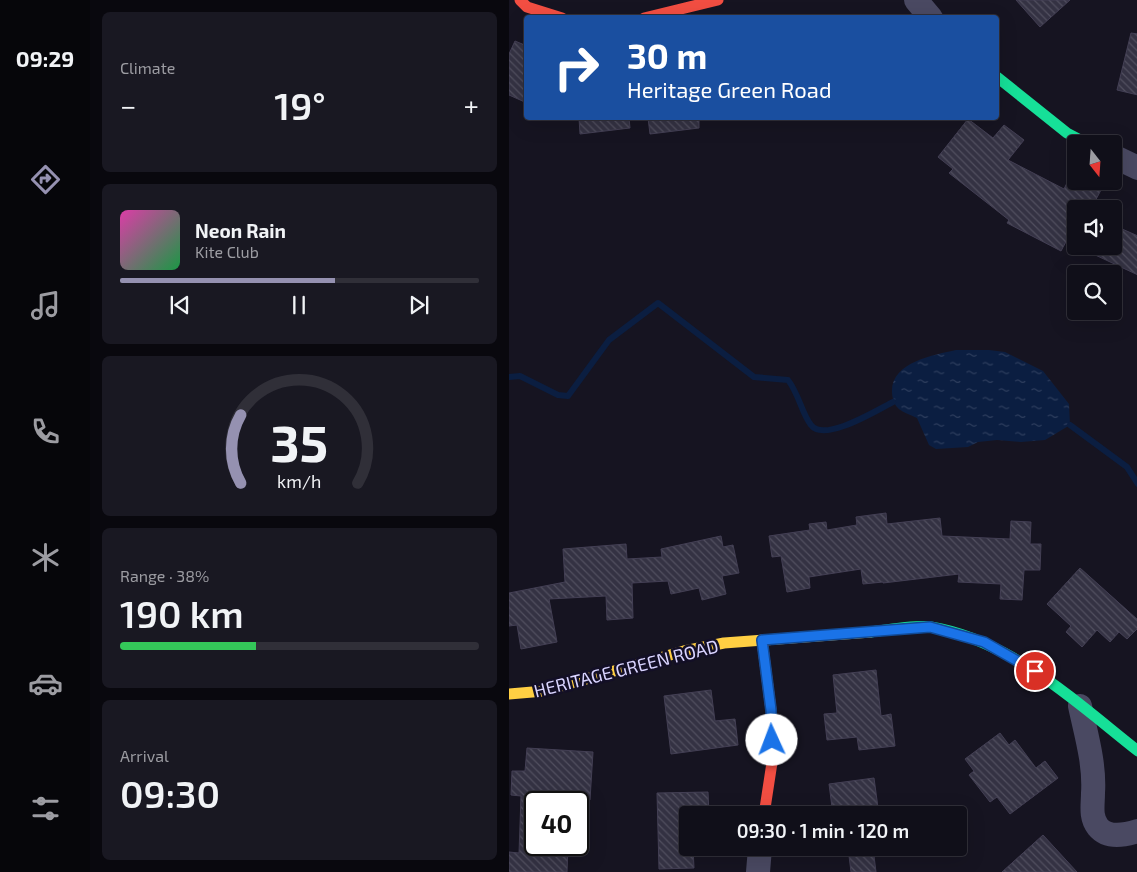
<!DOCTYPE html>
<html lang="en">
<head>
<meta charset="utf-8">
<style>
	body { margin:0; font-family:"Exo 2",sans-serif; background:#191822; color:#f1f3f6; height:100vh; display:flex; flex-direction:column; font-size:19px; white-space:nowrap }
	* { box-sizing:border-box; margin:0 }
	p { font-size:16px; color:#9c9ca2 }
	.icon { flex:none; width:28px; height:28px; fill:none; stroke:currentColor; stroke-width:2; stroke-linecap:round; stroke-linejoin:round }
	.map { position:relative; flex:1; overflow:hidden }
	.panel { display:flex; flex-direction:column; gap:12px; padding:12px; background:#09080e; width:419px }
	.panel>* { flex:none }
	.top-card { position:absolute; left:15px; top:15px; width:475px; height:105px; border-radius:5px; box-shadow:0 5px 20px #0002,0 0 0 1px #302f38; background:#1a4fa0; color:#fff; overflow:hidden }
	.needle { width:32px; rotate:163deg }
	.controls { position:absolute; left:558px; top:135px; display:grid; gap:10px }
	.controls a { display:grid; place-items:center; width:55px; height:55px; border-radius:5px; background:#100f19; box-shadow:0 5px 20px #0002,0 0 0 1px #302f38; font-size:25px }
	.speed { position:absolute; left:15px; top:791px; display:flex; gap:10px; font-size:25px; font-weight:700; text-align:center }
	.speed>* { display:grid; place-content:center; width:65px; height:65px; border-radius:50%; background:#100f19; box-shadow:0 5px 20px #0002,0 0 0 1px #302f38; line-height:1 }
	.speed .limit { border:2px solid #111; border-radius:8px; background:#fff; color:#111 }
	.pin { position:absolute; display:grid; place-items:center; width:42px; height:42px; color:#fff; margin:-21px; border:2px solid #fff; border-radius:50%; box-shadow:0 1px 5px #0007 }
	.me { position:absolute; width:55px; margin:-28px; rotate:358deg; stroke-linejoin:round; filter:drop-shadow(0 0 4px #0008) }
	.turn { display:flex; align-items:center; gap:18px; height:105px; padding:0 20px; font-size:22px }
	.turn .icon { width:65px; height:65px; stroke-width:2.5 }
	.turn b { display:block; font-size:35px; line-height:42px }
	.big { font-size:38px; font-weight:600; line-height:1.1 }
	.panel .tile { flex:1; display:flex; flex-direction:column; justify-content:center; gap:8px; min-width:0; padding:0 18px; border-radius:8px; background:#191822 }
	.panel .dial { align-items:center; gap:0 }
	.dial svg { height:130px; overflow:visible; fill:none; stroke:#302f38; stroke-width:7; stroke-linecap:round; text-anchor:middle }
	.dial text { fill:#f1f3f6; stroke:none }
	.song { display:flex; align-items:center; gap:15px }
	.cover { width:60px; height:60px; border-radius:8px; background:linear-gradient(135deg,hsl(320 70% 55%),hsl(140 70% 35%)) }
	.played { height:5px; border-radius:2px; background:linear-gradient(90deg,#9591b1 60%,#302f38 60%) }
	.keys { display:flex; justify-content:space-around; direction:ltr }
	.heat { display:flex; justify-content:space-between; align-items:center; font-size:28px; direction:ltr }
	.charge { height:8px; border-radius:4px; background:linear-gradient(90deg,#34c759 38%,#302f38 0) }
	.trip { position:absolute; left:170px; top:806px; width:288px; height:50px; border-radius:5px; background:#100f19; box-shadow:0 5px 20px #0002,0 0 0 1px #302f38; font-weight:600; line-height:50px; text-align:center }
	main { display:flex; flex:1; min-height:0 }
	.tab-bar { display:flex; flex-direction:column; width:90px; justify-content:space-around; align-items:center; background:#06060a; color:#9c9ca2 }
	.tab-bar .icon { width:35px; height:35px }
	.tab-bar .selected { color:#9591b1 }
	.tab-bar b { font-size:22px; color:#f1f3f6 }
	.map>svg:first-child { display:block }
	.water { fill:url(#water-ripples) }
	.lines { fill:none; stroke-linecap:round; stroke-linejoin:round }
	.stream { stroke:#0b1e41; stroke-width:6 }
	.building { fill:url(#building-back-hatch); stroke:#433f54 }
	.street { stroke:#4a4962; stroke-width:24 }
	.fast { stroke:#16e098; stroke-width:11 }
	.slow { stroke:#ffcf43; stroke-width:11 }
	.jam { stroke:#f24e42; stroke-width:11 }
	.route-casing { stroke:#114b97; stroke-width:12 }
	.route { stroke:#1a73e8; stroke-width:9 }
	.labels { text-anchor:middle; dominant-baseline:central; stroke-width:5; stroke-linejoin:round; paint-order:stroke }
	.street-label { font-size:18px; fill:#d9d4ff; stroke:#130f26 }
</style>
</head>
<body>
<main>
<nav class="tab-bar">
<b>09:29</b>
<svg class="icon selected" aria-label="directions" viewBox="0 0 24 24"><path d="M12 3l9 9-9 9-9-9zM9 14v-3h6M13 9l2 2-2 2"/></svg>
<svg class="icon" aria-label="music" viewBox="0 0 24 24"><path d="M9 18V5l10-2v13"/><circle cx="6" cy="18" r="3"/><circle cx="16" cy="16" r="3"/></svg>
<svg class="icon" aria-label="phone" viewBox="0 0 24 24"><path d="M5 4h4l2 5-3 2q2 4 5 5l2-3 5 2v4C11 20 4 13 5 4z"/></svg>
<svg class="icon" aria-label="climate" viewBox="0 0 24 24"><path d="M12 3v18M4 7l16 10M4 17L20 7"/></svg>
<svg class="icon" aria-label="car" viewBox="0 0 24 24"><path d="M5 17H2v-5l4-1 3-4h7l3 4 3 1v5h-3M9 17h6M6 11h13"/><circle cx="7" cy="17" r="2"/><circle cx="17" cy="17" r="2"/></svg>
<svg class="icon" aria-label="filters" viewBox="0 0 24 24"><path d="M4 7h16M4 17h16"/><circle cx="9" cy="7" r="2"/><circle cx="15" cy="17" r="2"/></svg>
</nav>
<section class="panel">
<div class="tile"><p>Climate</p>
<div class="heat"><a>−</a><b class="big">19°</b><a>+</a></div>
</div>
<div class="tile">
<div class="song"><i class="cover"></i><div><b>Neon Rain</b><p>Kite Club</p></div></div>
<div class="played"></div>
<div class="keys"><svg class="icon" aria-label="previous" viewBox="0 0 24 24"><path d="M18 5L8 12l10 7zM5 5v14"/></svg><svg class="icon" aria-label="pause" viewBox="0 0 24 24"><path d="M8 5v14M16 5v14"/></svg><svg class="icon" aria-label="next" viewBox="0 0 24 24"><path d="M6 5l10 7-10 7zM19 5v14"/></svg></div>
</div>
<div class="tile dial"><svg viewBox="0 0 100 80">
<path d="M14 69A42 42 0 1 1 86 69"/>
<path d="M14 69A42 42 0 0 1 14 27" stroke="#9591b1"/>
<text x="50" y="56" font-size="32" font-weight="700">35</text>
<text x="50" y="72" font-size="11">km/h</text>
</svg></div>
<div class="tile"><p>Range · 38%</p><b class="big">190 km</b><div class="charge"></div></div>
<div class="tile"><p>Arrival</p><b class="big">09:30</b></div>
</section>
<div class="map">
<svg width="629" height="872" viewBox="0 0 629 872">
	<defs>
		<pattern id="water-ripples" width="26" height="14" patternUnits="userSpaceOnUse" patternTransform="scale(1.25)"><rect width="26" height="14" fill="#0b1e41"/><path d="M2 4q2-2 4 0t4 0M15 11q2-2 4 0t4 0" fill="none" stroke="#2e3e5e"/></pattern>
		<pattern id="building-back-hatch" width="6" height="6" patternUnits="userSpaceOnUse" patternTransform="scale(1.25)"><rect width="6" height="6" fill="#343243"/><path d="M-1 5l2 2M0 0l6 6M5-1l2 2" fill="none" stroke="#514f5f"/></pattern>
	</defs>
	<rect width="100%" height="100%" fill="#161421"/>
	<!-- water -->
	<path class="water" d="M447,350H480L496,352L534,371L560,404L561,425L536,440L512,442L488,440L469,442L459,447L427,449L420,445L408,418C393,411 384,410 383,392C382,362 425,355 447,350Z"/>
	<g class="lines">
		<!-- stream -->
		<path class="stream" d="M0,377L11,376L49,395L59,396L100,340L149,303L245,377L279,380C290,394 293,414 302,425C315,443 368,410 384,402
			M561,425L618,467L629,484"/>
	</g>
	<!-- building -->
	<path class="building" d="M507,0H561L531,27Z
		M622,33L629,34V95L608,90Z
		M6,41L18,46V103L0,95V54Z
		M70,118H120L121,128L71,134Z
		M139,118H190V128L141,134Z
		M459,119L484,138L495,125L515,140L499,160L555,189L559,181H581L593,188L582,209H566V225L552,251L498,223L500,220L440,173L444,169L429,157Z
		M604,225L629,236V275L567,246H604Z
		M377,513L378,524L431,518L433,536L501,539L502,521L522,522L521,544H532L531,570H515L513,600L491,599L492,584L449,582L450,574L374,583V582L354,584L352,569L300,577L301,588L278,592L272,556L263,557L260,536L301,530L300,524L317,522L318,530L348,525L347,517Z
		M212,536L214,547L224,545L230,573L213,576L217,594L193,600L190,588L162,594L159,581L123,583L124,618L98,620L97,596L40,599L48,642L12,649L8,625L0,626V593L56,582L54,549L117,544L118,559L153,557L152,549Z
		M571,568L629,620V628L618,639L610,632L601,642L588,630L573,647L557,632L562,626L538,604Z
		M367,670L372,716L382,714L386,746L350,750L348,737L318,740L315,714L328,713L324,675Z
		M202,690L206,721L226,719L229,745L162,754L155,696Z
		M491,733L500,745L506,740L527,768L536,761L549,778L501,814L488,797L481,802L460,775L465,771L456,759Z
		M18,748L84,752L81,800L26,797V845H59L58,872H0V852L10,853L12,796L2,795L3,771H16Z
		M365,778L370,815H324L320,784Z
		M199,792L200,815H179V848H184L185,868L150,869L148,793Z
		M534,835L568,872H493Z
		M339,848H364L367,872H342Z"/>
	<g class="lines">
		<!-- street -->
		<path class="street" d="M407,0L422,18
			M604,156L629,168
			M571,706C577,734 586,764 584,793C584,805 581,817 589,827C599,839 616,835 629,831
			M249,872L251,848"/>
		<!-- fast -->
		<path class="fast" d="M488,77L558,133L579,144
			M362,632C377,630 408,625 422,627C502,640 568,703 629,751"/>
		<!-- slow -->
		<path class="slow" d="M0,694L35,691L175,651L215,643L362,632"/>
		<!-- jam -->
		<path class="jam" d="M11,0L18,7L53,18
			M135,18L209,0
			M253,640L262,710L264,756L255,815"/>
	</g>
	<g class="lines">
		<!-- route casing -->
		<g class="route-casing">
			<path id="route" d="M263,740L262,710L253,640L421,627L475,642L526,671"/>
		</g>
		<!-- route -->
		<use href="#route" class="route"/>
	</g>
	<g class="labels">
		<!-- street labels -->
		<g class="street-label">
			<text transform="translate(117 668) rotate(-14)">HERITAGE GREEN ROAD</text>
		</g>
	</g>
</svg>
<div class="controls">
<a><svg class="needle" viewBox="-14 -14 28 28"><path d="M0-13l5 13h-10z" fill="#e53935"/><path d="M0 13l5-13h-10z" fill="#9c9ca2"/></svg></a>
<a><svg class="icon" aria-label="sound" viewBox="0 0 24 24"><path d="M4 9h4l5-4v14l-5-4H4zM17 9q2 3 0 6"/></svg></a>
<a><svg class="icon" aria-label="search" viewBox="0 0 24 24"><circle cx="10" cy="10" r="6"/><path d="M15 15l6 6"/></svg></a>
</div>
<div class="speed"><div class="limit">40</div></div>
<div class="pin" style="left:526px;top:671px;background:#d93025"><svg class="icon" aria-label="arrive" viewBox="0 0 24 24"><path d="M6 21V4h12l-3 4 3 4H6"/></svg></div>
<svg class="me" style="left:263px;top:740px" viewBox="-20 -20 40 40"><circle r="19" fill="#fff"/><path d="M0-13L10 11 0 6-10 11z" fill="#1a73e8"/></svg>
<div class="trip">09:30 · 1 min · 120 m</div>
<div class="top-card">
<div class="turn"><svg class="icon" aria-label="right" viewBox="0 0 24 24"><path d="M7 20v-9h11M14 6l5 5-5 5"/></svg><div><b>30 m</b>Heritage Green Road</div></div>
</div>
</div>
</main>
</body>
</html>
